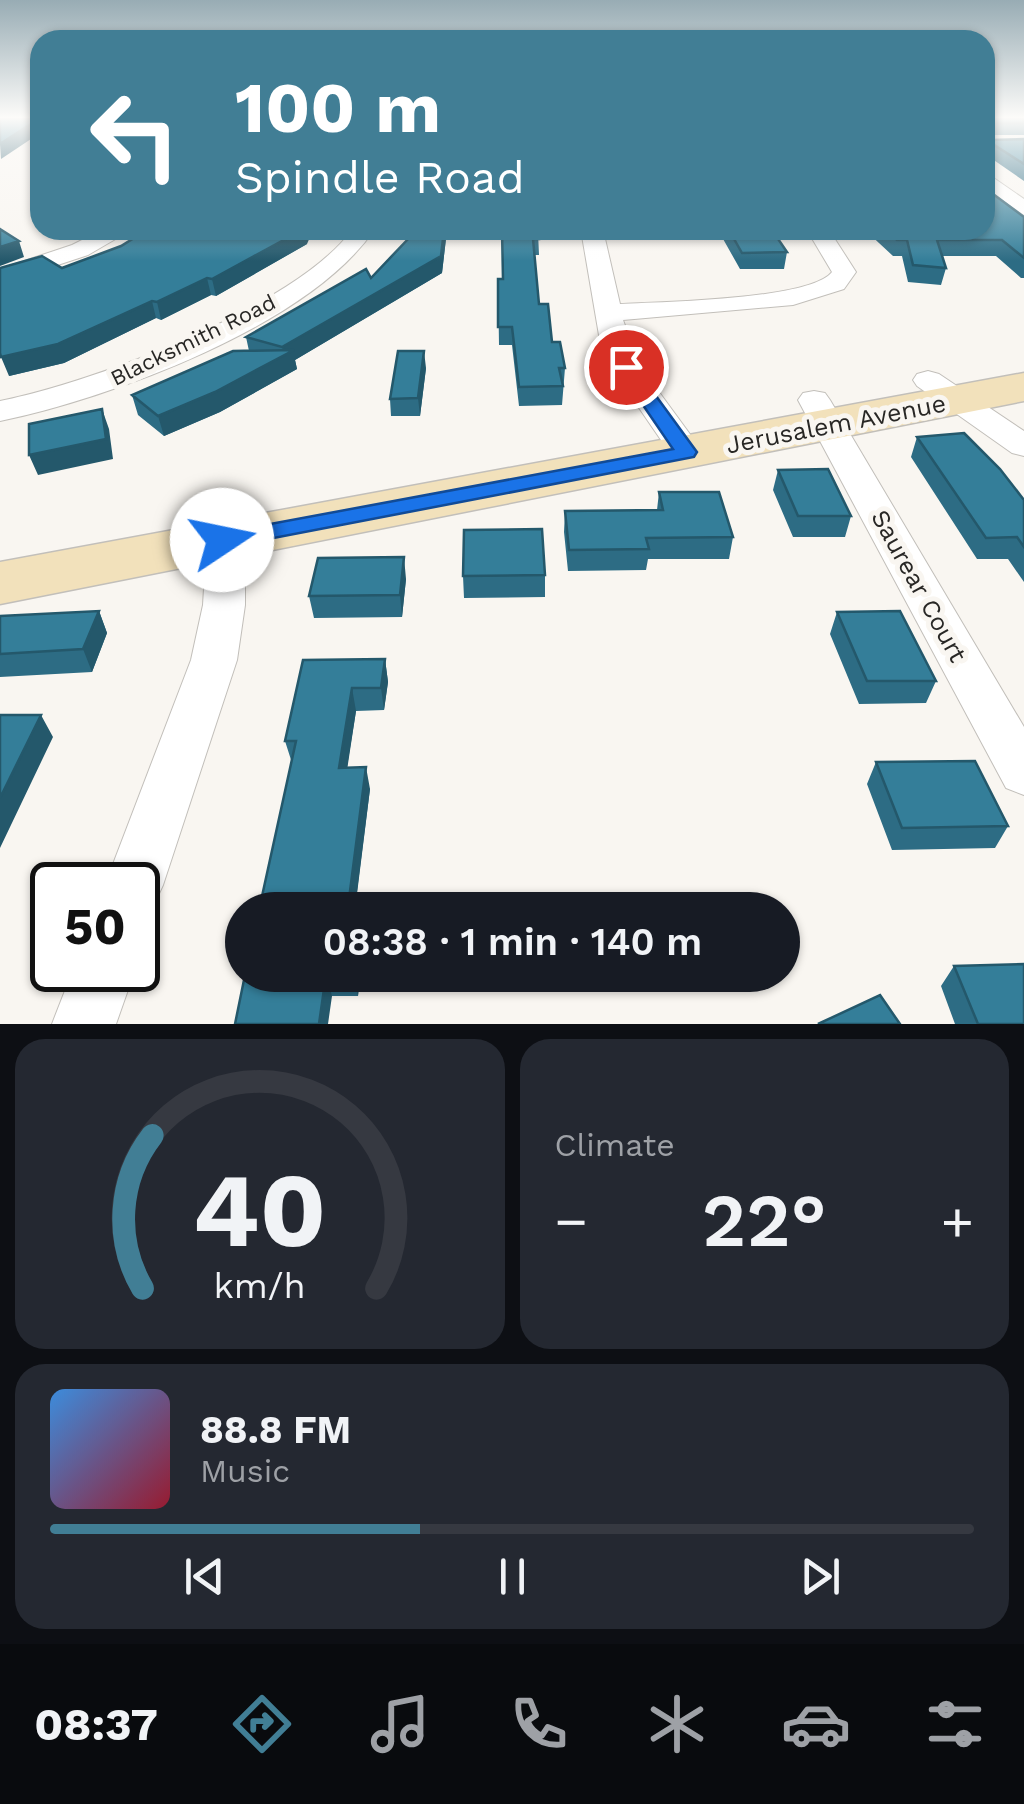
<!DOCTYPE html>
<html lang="en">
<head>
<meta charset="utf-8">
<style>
	body { margin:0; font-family:"Work Sans",sans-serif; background:#242831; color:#f1f3f6; height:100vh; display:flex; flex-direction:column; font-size:38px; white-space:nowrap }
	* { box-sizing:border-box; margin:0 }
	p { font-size:32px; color:#9ea1a6 }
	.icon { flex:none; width:55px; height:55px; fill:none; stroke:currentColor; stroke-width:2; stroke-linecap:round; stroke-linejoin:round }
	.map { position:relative; height:1024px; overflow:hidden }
	.side { display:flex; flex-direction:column; gap:15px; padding:15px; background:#0d0f14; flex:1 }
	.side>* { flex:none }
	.hud { position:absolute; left:30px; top:30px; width:965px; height:210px; border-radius:30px; box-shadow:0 2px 8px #0004; background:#417e95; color:#fff; overflow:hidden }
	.speed { position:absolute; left:30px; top:862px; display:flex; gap:20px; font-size:50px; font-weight:700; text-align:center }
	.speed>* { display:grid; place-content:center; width:130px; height:130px; border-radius:50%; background:#171b24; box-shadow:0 2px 8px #0004; line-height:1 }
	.speed .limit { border:5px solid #111; border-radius:15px; background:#fff; color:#111 }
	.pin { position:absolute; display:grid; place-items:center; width:85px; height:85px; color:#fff; margin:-42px; border:5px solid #fff; border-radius:50%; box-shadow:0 2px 10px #0007 }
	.me { position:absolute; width:110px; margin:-55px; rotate:79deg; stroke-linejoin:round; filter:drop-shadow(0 0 8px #0008) }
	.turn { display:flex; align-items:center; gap:35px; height:210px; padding:0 40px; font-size:45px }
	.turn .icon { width:130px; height:130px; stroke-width:2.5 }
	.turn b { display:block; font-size:70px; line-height:85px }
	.big { font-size:75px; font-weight:600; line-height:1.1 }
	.side .tile { flex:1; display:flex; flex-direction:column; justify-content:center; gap:15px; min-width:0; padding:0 35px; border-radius:30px; background:#242831 }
	.side .dial { align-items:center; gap:0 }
	.dial svg { height:260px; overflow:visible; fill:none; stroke:#363941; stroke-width:7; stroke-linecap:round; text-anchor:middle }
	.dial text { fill:#f1f3f6; stroke:none }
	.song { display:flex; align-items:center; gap:30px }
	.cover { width:120px; height:120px; border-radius:15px; background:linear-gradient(135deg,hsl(210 70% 55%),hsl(350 70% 35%)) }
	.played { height:10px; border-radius:5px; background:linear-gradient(90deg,#417e95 40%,#363941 40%) }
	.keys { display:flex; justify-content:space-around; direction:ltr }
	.heat { display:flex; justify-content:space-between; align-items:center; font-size:55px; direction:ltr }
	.side .tiles { flex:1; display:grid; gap:15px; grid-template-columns:1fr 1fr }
	.tile:last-child { grid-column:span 2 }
	.trip { position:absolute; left:225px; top:892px; width:575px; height:100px; border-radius:50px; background:#171b24; box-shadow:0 2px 8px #0004; font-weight:600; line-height:100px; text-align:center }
	.menu { display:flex; height:160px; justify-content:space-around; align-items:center; background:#090b0e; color:#9ea1a6 }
	.menu .icon { width:70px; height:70px }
	.menu .current { color:#417e95 }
	.menu b { font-size:45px; color:#f1f3f6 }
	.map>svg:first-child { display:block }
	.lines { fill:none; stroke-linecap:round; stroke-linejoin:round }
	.street-casing { stroke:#c2bfba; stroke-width:2 }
	.secondary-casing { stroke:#c2bfba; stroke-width:3 }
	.street { fill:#fff; fill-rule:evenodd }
	.secondary { fill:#f2e1bb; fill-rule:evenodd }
	.wall { fill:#2d6c84 }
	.shaded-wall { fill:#24586b }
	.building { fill:#347e99; stroke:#24586b; stroke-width:2.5 }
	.route { fill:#1a73e8; stroke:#114b97; stroke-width:2.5 }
	.labels { text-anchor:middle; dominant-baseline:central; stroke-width:10; stroke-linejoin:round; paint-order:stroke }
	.far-street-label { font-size:22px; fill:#282725; stroke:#f9f6f1 }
	.street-label { font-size:25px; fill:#282725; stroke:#f9f6f1 }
</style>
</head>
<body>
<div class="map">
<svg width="1024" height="1024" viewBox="0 0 1024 1024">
	<rect width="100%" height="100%" fill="#f9f6f1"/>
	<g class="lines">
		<!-- street casing -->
		<g class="street-casing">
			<path id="street" d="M985,172L1024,199V215L985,188Z
				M102,230H131L88,255L0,284V269L72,245Z
				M352,230H374C308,326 111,398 0,421V401C94,382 294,308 352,230Z
				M581,230H603L620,304C659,302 810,300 832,272L807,230H829L856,272L844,289L793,305L623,320L640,366L703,452L698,459L686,462L674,459L611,367L600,341Z
				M928,371L939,374L1024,431V456L1012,453L917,386L913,380L917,374Z
				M814,391L825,393L830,400L1024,727V795L1006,788L798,400L803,393Z
				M216,498L229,501L235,509L245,572V605L237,660L163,885L154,904L138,911V885H105L191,660L203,605L205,572L197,509L203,501Z
				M73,970H135L116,1024H52Z"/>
		</g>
		<!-- secondary casing -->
		<g class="secondary-casing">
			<path id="secondary" d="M1024,373V401L0,604V562Z"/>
		</g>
		<!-- street -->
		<use href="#street" class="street"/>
		<!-- secondary -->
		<use href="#secondary" class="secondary"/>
	</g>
	<!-- wall -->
	<path class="wall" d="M985,118H1024V135H988L989,140L1024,139V181L985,154Z
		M1024,217V278H1021L996,256H942L946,268L941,285L908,282L902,256H893L865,230H985Z
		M410,230H447L442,273L295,360L297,369L220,412L164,436L138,415L132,395L249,351L246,337L371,278L409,238Z
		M502,230H545V232H538L539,255H534L539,304L552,342L565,368L562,405L519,406L512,345H499L498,279H503Z
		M718,230H772L787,252L784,269H740Z
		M307,244L216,296L211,295L161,320L156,318L64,363L9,376L62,268Z
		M426,368L420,416H391L390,399Z
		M917,437L1024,500V582L1008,559H977L911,457Z
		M778,470L851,516L845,537H793L773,490Z
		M659,492L733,537L729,559H648L646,570L568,571L564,532L565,511L657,510Z
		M545,575V597L464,598L463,576Z
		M406,579L402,617L314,618L309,596Z
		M99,611L107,633L92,672L0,677V616Z
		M837,612L936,681L926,703L859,704L830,634Z
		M385,659L388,682L384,710L356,711L347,767L370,789L356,899L362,898L364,910H259L292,763L285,741Z
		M876,762L1008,826L995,848L892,850L867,784Z
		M954,966L1024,1024H955L941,986Z
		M245,975H360L358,996H332Z"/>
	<!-- shaded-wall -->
	<path class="shaded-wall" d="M40,118V133L1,159L0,144Z
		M302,230H313L307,244L216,296L212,279Z
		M444,230H447L442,273L295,360L297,369L220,412L164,436L158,416L284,355L282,347Z
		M19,241L24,257L0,266V247Z
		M207,278L211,295L161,320L157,302Z
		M152,301L156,318L64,363L9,376L1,357Z
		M424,351L426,368L420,416L418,398Z
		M102,409L109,429L113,459L38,475L29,455Z
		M404,557L406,579L402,617L400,595Z
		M99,611L107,633L92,672L83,649Z
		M385,659L388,682L384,710L381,688Z
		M352,688L356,711L344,790L339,768Z
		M41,715L53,737L0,848V798Z
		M366,767L370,789L355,910L349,899Z
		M326,975L332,996L328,1024H319Z
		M353,975H360L358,996Z"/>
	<!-- building -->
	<path class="building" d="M0,118H40L0,144Z
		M985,118H1024V123H989L985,126L989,140L1024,139V164L985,139Z
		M985,188L1024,217V258L1002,240H937L946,268L913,265L907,240H897L886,230H985Z
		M0,229L19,241L0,247Z
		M147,230H302L212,279L207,278L157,302L152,301L58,344L1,357L0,353V268L42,256L62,268L121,246Z
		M410,230H444L441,256L282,347L246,337L366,269L371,278L409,238Z
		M502,230H538L539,239H533L539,304H548L552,342H560L565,368H559L563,386L519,387L512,327H498V279H503Z
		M729,230H772L787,252L742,253Z
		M294,350L215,392L158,416L132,395L233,351Z
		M398,351H424L418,398L390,399Z
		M102,409L106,439L29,455V424Z
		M964,433L1000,469L1024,500V547L1017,537L986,538L917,437Z
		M828,469L851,516H798L778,470Z
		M659,492H719L733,537L646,538L649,549L569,550L565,511L663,510Z
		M542,529L545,575L463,576L464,530Z
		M404,557L400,595L309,596L318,558Z
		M99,611L83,649L0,654V616Z
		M900,611L936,681H867L837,612Z
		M385,659L381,688H352L339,768L366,767L349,899L362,898L361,910H259L296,741H285L303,660Z
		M0,715H41L0,798Z
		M975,761L1008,826L902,828L876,762Z
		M1024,964V1024H978L954,966Z
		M245,975H348H326L319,1024H235Z
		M880,995L900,1024H818Z"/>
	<!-- sky -->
	<linearGradient id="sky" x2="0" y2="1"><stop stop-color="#98acb4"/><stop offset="0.45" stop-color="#fcfbf9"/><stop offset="1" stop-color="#fcfbf9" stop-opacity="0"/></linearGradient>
	<rect width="1024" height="261" fill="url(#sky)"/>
	<!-- route -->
	<path class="route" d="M626,361L632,363L694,448L697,452L694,457L222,548L210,540L222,533L673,449L617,367Z"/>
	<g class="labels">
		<!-- far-street labels -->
		<g class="far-street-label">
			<text transform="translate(193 340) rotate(-26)">Blacksmith Road</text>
		</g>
		<!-- street labels -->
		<g class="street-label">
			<text transform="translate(836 424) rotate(-11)">Jerusalem Avenue</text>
			<text transform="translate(919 586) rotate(61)">Saurear Court</text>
		</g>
	</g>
</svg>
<div class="speed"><div class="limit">50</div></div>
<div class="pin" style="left:626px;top:367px;background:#d93025"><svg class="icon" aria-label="arrive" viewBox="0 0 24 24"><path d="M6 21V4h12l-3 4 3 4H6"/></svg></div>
<svg class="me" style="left:222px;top:540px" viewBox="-20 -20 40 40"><circle r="19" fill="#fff"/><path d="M0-13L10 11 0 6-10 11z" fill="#1a73e8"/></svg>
<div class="trip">08:38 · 1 min · 140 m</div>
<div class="hud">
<div class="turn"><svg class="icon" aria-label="left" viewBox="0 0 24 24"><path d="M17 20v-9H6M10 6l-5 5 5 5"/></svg><div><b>100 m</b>Spindle Road</div></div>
</div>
</div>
<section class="side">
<div class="tiles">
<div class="tile dial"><svg viewBox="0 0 100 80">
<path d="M14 69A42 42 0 1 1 86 69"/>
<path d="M14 69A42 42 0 0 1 17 22" stroke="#417e95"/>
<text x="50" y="56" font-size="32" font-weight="700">40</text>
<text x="50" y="72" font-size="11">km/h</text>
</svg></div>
<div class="tile"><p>Climate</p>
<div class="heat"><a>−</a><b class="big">22°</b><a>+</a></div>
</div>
<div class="tile">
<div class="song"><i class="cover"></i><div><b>88.8 FM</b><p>Music</p></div></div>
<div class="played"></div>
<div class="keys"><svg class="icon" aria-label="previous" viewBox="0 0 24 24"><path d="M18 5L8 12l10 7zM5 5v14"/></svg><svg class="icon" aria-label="pause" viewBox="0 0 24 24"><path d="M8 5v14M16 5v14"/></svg><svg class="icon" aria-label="next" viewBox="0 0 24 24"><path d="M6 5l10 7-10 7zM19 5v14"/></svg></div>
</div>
</div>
</section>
<nav class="menu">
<b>08:37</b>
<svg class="icon current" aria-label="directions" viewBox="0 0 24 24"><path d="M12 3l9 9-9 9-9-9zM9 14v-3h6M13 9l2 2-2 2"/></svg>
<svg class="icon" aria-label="music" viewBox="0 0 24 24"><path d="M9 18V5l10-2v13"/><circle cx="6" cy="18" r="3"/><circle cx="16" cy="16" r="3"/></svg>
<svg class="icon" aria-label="phone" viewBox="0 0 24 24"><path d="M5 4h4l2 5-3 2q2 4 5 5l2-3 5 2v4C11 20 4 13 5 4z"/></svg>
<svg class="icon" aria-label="climate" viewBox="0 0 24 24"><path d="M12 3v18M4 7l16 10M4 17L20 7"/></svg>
<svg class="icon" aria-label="car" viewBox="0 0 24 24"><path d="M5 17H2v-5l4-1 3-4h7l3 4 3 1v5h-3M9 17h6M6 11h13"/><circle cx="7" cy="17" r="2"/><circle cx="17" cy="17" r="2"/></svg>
<svg class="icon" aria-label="filters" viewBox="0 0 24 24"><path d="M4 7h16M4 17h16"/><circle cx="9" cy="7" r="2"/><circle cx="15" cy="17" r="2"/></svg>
</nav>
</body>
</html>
